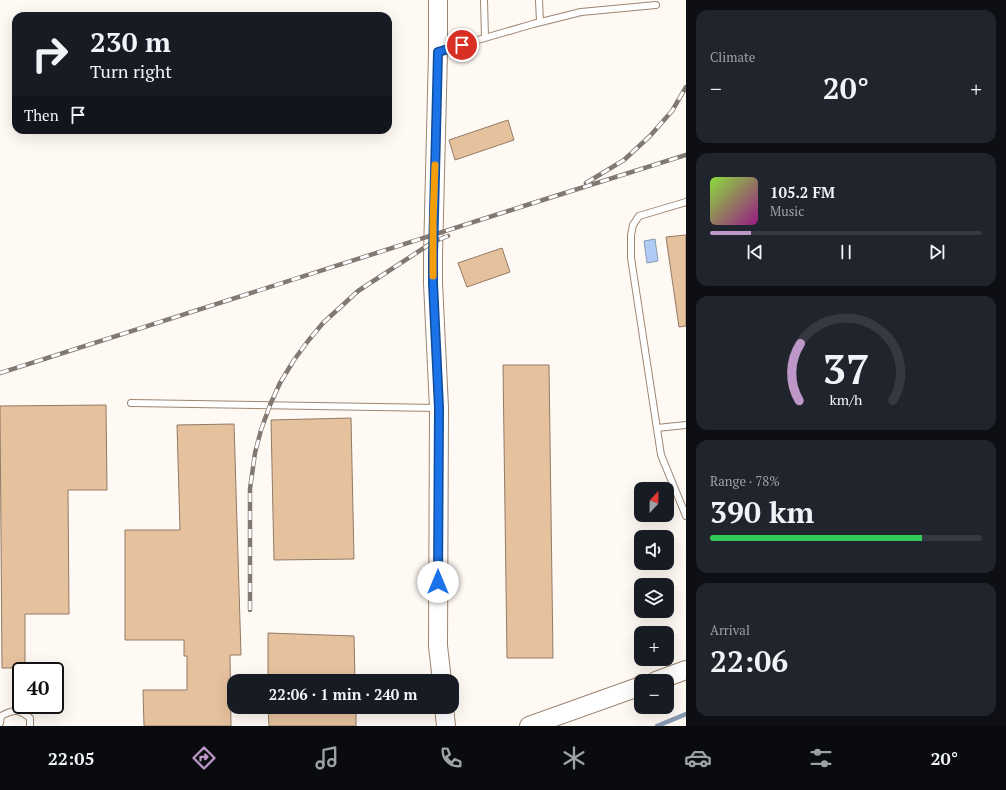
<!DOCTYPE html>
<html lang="en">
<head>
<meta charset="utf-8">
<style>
	body { margin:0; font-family:"PT Serif",serif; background:#20242c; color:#f1f3f6; height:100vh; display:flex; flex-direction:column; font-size:15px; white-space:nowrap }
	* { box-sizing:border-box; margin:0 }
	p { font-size:13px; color:#9ea1a6 }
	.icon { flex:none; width:22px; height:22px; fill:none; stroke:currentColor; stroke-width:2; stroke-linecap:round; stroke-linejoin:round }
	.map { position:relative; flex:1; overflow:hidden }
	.sheet { display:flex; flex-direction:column; gap:10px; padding:10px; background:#0d0f14; width:320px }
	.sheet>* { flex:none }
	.banner { position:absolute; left:12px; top:12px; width:380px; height:122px; border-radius:12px; box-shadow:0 4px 16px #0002; background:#171b24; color:#f1f3f6; overflow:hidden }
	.needle { width:26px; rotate:22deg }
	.controls { position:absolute; left:634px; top:482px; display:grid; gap:8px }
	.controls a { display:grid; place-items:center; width:40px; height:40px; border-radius:8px; background:#171b24; box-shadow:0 4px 16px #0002; font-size:20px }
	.speed { position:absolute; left:12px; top:662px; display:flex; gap:8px; font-size:20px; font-weight:700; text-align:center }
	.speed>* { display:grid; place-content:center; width:52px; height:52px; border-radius:50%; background:#171b24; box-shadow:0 4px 16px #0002; line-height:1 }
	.speed .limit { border:2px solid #111; border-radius:6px; background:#fff; color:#111 }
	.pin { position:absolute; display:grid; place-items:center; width:34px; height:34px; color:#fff; margin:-17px; border:2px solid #fff; border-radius:50%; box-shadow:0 1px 4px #0007 }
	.me { position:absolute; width:44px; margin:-22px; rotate:0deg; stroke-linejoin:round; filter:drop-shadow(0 0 3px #0008) }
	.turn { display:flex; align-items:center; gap:14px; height:84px; padding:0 12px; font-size:18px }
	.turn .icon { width:52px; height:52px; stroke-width:2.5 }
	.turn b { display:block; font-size:28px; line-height:34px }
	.then { display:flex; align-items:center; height:38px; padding:0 12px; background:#0003; gap:8px; font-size:15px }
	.big { font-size:30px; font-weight:700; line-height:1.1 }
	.sheet .tile { flex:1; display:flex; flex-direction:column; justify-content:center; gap:6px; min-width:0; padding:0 14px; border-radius:12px; background:#20242c }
	.sheet .dial { align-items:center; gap:0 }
	.dial svg { height:104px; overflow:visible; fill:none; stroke:#363941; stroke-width:7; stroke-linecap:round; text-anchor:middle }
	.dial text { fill:#f1f3f6; stroke:none }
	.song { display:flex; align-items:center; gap:12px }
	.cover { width:48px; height:48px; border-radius:6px; background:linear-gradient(135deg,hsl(90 70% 55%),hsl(310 70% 35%)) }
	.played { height:4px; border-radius:2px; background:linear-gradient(90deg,#be97c9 15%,#363941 15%) }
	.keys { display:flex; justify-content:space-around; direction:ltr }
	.heat { display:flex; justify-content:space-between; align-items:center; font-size:22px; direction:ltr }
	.charge { height:6px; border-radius:3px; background:linear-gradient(90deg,#34c759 78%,#363941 0) }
	.trip { position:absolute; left:227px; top:674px; width:232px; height:40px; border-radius:12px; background:#171b24; box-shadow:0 4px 16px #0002; font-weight:700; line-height:40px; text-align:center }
	.menu { display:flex; height:64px; justify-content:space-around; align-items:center; background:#090b0e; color:#9ea1a6 }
	.menu .icon { width:28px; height:28px }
	.menu .current { color:#be97c9 }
	.menu b { font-size:18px; color:#f1f3f6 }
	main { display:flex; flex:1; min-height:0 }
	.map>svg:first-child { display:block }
	.water { fill:#b1ccf4; stroke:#8899b2 }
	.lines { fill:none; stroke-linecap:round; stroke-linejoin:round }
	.stream { stroke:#8899b2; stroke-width:4.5 }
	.building { fill:#e6c19e; stroke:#927a64 }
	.lane-casing { stroke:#9d856f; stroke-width:8 }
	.secondary-casing { stroke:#9d856f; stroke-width:20 }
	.lane { stroke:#fff; stroke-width:6 }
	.secondary { stroke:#fff; stroke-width:18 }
	.rail-casing { stroke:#807871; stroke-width:4.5 }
	.rail { stroke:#fff; stroke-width:3; stroke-dasharray:9; stroke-linecap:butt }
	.route-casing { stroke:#114b97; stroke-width:10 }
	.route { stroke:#1a73e8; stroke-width:7 }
	.slow { stroke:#f59e0b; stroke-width:7 }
</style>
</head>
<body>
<main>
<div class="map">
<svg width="686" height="726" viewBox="0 0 686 726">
	<rect width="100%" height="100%" fill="#fff9f4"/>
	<!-- water -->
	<path class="water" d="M655,239L658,261L647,263L644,241Z"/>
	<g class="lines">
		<!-- stream -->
		<path class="stream" d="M657,726L686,714"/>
	</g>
	<!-- building -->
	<path class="building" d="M508,120L514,140L455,160L449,140Z
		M686,235V326L679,327L666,237Z
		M502,248L510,272L467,287L458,263Z
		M503,365H549L553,658H507Z
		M106,405L107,490H68L69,614H25V668H2L0,406Z
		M351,418L354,559L274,560L271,420Z
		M234,424L241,655H230L231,726H144L143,690H187V656H184V640H125V530H180L177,425Z
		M268,633L354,636L355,681H268Z
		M268,707H356V726H269Z"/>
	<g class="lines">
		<!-- lane casing -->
		<g class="lane-casing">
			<path id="lane" d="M484,0L485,38
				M539,0L540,22
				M440,51L533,24L581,12L656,5
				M686,202L639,216L633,225L631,235V258L661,455L686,516
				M131,403L437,408
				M657,428L686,425
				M0,723L1,716C14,709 19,709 30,718V726"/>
		</g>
		<!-- secondary casing -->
		<g class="secondary-casing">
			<path id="secondary" d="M438,0V52L433,255V283L439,408L438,646L442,681
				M656,681L686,670
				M444,707L446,726
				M529,726L641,686"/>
		</g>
		<!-- lane -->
		<use href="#lane" class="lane"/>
		<!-- secondary -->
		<use href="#secondary" class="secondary"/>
		<!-- rail casing -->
		<g class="rail-casing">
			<path id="rail" d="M586,183L624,160L650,136L672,111L686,87
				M0,373L530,204L686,155
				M250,610V489L255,453L261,430L270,405L280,383L294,360L308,341L323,323L358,291L433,242L448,236"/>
		</g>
		<!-- rail -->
		<use href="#rail" class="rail"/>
	</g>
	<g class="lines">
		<!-- route casing -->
		<g class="route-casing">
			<path id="route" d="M438,582L439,408L433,283V255L438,52L462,45"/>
		</g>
		<!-- route -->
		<use href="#route" class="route"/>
		<!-- slow -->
		<path class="slow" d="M433,276V222L435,165"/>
	</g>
</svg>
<div class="controls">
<a><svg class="needle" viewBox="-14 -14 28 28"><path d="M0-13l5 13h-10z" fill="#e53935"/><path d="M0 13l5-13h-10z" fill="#9ea1a6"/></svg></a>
<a><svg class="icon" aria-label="sound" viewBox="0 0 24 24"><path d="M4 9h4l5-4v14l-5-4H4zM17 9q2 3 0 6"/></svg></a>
<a><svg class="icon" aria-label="layers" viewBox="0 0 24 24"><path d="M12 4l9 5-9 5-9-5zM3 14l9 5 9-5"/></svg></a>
<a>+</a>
<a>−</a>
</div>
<div class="speed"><div class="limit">40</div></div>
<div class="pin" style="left:462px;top:45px;background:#d93025"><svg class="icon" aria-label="arrive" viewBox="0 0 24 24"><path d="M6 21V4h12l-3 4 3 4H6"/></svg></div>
<svg class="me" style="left:438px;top:582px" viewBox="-20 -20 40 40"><circle r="19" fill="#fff"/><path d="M0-13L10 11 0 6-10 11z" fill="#1a73e8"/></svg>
<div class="trip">22:06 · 1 min · 240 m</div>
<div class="banner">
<div class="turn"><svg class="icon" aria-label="right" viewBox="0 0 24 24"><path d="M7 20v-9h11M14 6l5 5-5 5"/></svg><div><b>230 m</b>Turn right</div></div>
<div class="then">Then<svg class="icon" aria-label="arrive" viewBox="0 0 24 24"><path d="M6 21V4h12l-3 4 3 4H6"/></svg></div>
</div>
</div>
<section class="sheet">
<div class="tile"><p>Climate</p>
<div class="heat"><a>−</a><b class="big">20°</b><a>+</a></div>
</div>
<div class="tile">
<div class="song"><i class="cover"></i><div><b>105.2 FM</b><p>Music</p></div></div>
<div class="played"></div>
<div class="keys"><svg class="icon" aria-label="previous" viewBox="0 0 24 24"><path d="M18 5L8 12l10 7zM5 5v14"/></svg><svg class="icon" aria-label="pause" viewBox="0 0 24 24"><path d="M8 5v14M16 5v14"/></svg><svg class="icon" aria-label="next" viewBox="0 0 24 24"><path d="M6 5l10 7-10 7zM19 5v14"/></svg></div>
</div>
<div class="tile dial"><svg viewBox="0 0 100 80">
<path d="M14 69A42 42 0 1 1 86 69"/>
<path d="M14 69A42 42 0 0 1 15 25" stroke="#be97c9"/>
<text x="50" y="56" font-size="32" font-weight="700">37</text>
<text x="50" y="72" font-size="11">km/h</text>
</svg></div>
<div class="tile"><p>Range · 78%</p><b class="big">390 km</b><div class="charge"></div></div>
<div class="tile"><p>Arrival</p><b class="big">22:06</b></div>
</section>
</main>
<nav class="menu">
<b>22:05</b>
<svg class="icon current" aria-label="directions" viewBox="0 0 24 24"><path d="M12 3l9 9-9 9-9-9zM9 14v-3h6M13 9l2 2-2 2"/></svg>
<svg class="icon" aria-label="music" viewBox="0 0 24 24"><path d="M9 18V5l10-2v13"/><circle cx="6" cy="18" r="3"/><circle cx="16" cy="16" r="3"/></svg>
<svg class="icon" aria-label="phone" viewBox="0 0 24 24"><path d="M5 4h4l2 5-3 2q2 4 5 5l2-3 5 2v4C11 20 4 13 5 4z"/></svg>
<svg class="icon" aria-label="climate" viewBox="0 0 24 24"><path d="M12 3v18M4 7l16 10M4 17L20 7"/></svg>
<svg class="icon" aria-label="car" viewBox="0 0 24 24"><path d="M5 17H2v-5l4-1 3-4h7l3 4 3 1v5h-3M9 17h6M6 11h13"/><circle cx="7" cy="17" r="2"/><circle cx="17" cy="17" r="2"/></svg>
<svg class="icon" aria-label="filters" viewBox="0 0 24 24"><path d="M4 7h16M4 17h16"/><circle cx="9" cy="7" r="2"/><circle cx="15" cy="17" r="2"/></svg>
<b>20°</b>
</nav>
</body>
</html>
